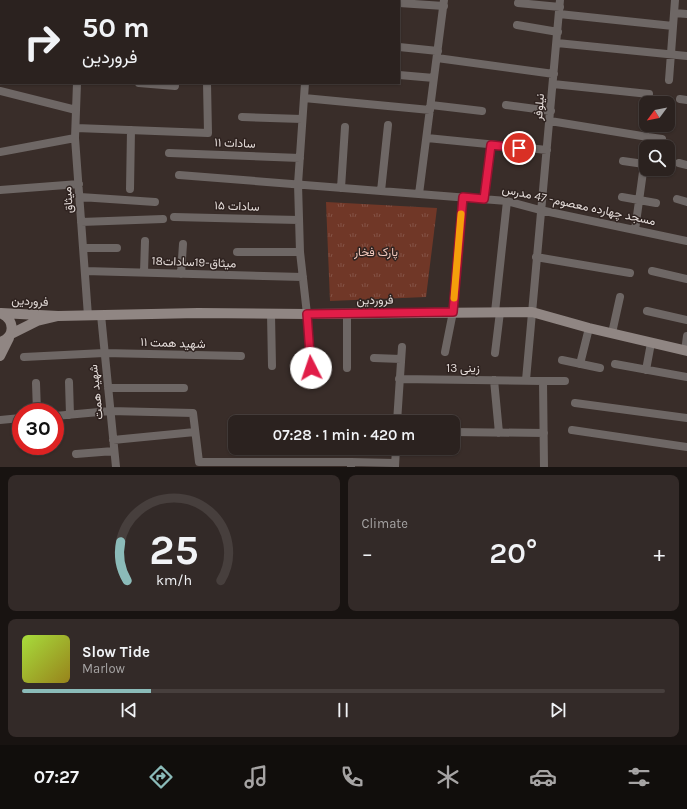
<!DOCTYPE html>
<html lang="en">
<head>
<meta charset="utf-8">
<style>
	body { margin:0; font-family:Karla,Vazirmatn,sans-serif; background:#332a28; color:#f1f3f6; height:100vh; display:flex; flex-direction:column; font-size:15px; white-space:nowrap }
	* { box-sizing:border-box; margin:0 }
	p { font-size:13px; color:#a6a4a4 }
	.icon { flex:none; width:22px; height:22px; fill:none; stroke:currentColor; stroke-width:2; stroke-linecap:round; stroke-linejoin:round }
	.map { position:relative; height:467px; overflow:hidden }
	.drawer { display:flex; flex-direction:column; gap:8px; padding:8px; background:#181311; flex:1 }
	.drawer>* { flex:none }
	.top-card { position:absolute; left:0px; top:0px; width:400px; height:84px; box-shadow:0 1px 3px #0004,0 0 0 1px #473f3d; background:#2b221f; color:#f1f3f6; overflow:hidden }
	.needle { width:26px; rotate:238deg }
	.controls { position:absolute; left:639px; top:96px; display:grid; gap:8px }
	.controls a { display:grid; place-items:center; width:36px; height:36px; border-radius:8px; background:#2b221f; box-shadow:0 1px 3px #0004,0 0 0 1px #473f3d; font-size:20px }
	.speed { position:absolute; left:12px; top:403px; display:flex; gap:8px; font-size:20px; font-weight:700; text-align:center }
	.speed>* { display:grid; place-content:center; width:52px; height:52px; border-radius:50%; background:#2b221f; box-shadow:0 1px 3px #0004,0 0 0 1px #473f3d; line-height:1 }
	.speed .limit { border:6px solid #d22; background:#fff; color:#111 }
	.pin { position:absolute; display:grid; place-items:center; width:34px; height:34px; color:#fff; margin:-17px; border:2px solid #fff; border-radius:50%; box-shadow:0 1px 4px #0007 }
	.me { position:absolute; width:44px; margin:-22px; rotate:356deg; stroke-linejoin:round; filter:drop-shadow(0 0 3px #0008) }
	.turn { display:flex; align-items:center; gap:14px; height:84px; padding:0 16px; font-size:18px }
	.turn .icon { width:52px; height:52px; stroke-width:2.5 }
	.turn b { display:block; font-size:28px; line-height:34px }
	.big { font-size:30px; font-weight:600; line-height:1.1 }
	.drawer .card { flex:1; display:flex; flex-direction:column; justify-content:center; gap:6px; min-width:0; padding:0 14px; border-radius:8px; background:#332a28 }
	.drawer .dial { align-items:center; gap:0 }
	.dial svg { height:104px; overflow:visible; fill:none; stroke:#473f3d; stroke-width:7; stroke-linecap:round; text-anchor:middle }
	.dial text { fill:#f1f3f6; stroke:none }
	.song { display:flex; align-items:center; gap:12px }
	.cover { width:48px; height:48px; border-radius:6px; background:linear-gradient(135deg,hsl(80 70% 55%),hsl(50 70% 35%)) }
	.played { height:4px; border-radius:2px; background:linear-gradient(90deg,#8bbbb9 20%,#473f3d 20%) }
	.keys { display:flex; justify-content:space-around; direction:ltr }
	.heat { display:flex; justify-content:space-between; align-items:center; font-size:22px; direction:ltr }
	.drawer .tiles { flex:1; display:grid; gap:8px; grid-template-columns:1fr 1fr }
	.card:last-child { grid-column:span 2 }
	.trip { position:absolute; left:228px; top:415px; width:232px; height:40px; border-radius:8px; background:#2b221f; box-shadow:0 1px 3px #0004,0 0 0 1px #473f3d; font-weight:600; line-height:40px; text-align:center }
	.dock { display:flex; height:64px; justify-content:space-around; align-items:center; background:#110e0c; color:#a6a4a4 }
	.dock .icon { width:28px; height:28px }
	.dock .current { color:#8bbbb9 }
	.dock b { font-size:18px; color:#f1f3f6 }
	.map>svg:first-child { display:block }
	.park { fill:url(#park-tufts) }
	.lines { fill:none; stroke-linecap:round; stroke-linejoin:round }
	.street { stroke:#6e6765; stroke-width:8 }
	.secondary { stroke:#908683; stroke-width:10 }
	.route-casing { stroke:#92132f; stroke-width:10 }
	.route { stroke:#e11d48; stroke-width:7 }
	.slow { stroke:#f59e0b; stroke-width:7 }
	.labels { text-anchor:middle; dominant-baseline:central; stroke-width:3; stroke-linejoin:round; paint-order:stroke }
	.street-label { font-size:12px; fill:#e4dcd9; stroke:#2f2320 }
	.park-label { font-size:12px; fill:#f2c8bc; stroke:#2f2320 }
</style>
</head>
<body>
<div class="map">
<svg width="687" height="467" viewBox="0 0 687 467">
	<defs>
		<pattern id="park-tufts" width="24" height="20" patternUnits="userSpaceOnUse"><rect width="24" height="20" fill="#703727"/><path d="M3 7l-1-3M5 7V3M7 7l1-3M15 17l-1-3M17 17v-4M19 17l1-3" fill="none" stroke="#845346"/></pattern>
	</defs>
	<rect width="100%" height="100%" fill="#392d29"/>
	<!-- park -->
	<path class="park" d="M326,202L437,208L426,297L330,301Z"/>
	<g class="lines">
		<!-- street -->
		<path class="street" d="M27,0L34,1
			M219,0L228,1
			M368,0L380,1
			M80,1V0
			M310,1V0
			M399,3L444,6
			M518,3L560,7
			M674,13L687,14
			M559,14L673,26
			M517,25L558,32
			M557,43L687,56
			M399,47L438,51
			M437,58L554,74
			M0,63H1
			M399,75L434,78
			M669,80L675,0
			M77,83L75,138L88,316
			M139,83L175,86
			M305,83L298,184L300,252L307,314L311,367
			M553,84L649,94
			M0,91L76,110
			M304,98L430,110
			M680,99L687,100
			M431,105L482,111
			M506,105L551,111
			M242,117L302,119
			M550,121L648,137L646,147
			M76,128L208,133L207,83
			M648,137L662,139
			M427,138L547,150
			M0,152L75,138
			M169,153L300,158
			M623,161L644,164
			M679,163L687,165
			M652,169L662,170
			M179,175L507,201L540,210L687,241
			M341,188L345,127
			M130,189L131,130
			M0,190L79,184
			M381,191L388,125
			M419,194L444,0
			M80,197L155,202
			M622,197L656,203
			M484,199L491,145
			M677,199L687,202
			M174,217L299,220
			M81,222L163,219
			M635,230L646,150
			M83,248H117
			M237,252H300
			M536,257L630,273
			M85,271L303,277
			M652,271L687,279
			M144,272L145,241
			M181,274L183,244
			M647,311L687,320
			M495,312L507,201
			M271,314L272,366
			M101,315L116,467
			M612,333L620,297
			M685,351L687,336
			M445,352L453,312L463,197
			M495,353L500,312
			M24,357L104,353L241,356
			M374,358L401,359
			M562,360L600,368
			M580,364L589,328
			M615,364L687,377
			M347,368V313
			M646,370L651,343
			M399,379L543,381L544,467
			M494,380L499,433
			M526,380C537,253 549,127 560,0
			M543,381H565
			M69,382L70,415
			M36,383L37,412
			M108,388H184
			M575,403L687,418
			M55,416L110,411L193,413L199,462H351
			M0,420L21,418
			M397,422L402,347
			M572,430L687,447
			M453,432L544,433
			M113,440L195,432
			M76,454L114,451
			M351,467V462L395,463
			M395,467L396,448"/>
		<!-- secondary -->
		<path class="secondary" d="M0,313C15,319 16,337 0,342
			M1,313L58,316L37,321L11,334
			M58,316L198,313L307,314L532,312L589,328L687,351
			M0,356L9,338"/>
	</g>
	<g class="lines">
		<!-- route casing -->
		<g class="route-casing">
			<path id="route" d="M311,368L307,314L453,312L463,197L484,199L491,145L519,148"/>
		</g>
		<!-- route -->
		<use href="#route" class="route"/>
		<!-- slow -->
		<path class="slow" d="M454,298L461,214"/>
	</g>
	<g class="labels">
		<!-- street labels -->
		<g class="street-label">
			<text transform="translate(539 107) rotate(-85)">نیلوفر</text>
			<text transform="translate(235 143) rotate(2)">سادات ۱۱</text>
			<text transform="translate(68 200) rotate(-94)">میثاق</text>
			<text transform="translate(579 205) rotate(12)">مسجد چهارده معصوم- 47 مدرس</text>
			<text transform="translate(237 206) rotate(2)">سادات ۱۵</text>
			<text transform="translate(194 262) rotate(2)">18میثاق-19سادات</text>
			<text transform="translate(375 300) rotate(-1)">فروردین</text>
			<text transform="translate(30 301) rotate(3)">فروردین</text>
			<text transform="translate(173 343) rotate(2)">شهید همت ۱۱</text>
			<text x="463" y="368">زینی 13</text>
			<text transform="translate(96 392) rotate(-96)">شهید همت</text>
		</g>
		<!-- park labels -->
		<g class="park-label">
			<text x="376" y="252">پارک فخار</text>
		</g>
	</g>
</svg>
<div class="controls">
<a><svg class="needle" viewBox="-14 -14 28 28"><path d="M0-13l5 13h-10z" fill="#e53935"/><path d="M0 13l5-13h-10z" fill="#a6a4a4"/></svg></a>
<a><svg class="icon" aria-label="search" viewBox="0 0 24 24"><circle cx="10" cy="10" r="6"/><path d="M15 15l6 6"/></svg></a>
</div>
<div class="speed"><div class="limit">30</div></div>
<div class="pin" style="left:519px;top:148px;background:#d93025"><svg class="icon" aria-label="arrive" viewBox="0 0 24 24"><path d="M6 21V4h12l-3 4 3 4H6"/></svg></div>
<svg class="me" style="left:311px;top:368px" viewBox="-20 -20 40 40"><circle r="19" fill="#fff"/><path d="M0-13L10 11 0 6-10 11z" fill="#e11d48"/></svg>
<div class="trip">07:28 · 1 min · 420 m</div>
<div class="top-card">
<div class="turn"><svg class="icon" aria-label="right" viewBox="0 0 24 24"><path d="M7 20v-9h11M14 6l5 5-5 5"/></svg><div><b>50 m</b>فروردین</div></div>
</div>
</div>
<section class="drawer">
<div class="tiles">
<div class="card dial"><svg viewBox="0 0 100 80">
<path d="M14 69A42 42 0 1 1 86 69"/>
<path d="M14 69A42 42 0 0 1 9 39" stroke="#8bbbb9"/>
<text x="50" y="56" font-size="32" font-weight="700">25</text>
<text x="50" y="72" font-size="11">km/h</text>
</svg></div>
<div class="card"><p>Climate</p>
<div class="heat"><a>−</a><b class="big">20°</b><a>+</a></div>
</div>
<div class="card">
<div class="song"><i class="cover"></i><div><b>Slow Tide</b><p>Marlow</p></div></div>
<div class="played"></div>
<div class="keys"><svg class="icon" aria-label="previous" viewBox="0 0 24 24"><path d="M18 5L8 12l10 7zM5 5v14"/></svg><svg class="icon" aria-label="pause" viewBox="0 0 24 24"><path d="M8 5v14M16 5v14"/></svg><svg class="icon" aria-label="next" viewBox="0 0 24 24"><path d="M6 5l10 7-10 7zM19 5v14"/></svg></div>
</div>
</div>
</section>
<nav class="dock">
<b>07:27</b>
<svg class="icon current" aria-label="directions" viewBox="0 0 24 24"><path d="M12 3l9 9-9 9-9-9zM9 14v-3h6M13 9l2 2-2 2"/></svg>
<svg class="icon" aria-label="music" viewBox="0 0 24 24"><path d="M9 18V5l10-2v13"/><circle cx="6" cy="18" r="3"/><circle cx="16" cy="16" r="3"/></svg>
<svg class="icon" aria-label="phone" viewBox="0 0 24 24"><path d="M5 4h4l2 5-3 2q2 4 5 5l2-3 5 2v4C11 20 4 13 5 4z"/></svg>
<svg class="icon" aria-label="climate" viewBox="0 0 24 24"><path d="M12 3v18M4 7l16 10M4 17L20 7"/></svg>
<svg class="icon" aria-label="car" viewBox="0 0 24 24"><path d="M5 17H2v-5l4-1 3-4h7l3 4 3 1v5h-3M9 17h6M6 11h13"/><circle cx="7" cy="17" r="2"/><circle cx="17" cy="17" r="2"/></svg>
<svg class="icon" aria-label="filters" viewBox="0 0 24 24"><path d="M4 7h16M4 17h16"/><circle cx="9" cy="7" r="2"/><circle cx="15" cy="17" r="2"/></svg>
</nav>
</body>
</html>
